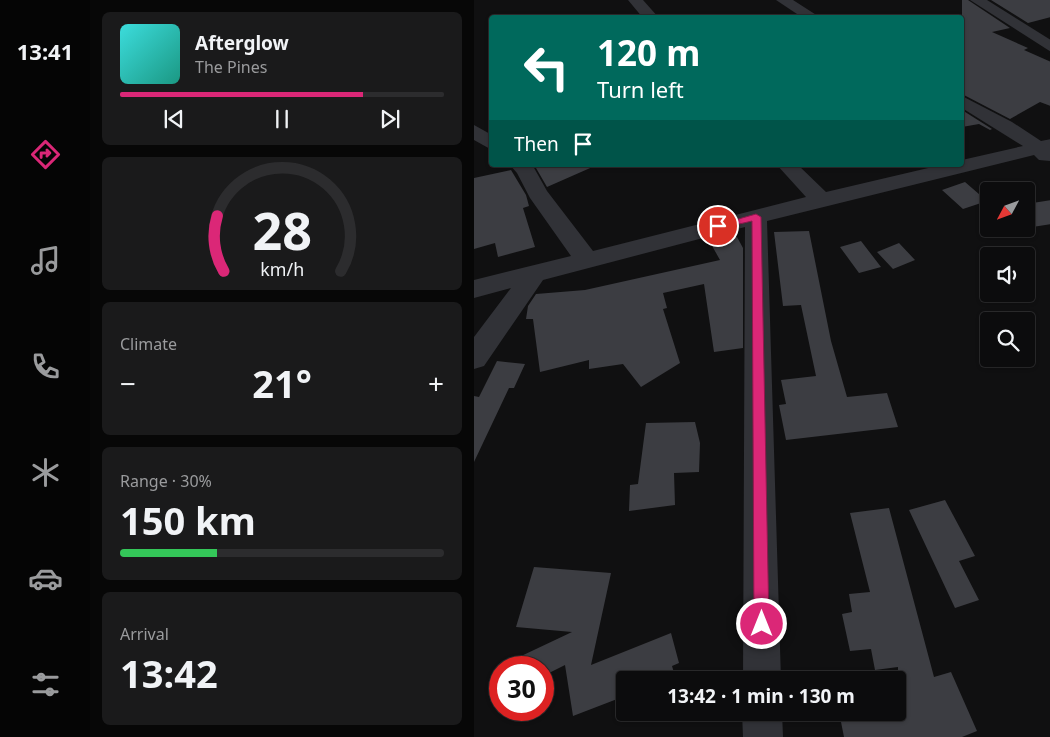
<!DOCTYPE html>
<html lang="en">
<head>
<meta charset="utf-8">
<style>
	body { margin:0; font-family:"Noto Sans",sans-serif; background:#1a1a1b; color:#f1f3f6; height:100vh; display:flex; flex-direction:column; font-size:19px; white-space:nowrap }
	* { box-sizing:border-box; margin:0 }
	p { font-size:16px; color:#9a9b9d }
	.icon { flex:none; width:28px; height:28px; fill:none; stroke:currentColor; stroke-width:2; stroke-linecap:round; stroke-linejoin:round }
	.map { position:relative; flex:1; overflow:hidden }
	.drawer { display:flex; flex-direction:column; gap:12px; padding:12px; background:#070707; width:384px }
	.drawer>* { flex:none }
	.top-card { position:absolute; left:15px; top:15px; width:475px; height:152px; border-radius:5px; box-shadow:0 1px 4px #0004,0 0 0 1px #2c2c2e; background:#00695c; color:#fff; overflow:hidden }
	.needle { width:32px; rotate:229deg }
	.controls { position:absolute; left:506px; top:182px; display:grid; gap:10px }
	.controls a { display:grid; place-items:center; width:55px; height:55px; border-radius:5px; background:#0c0c0d; box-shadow:0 1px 4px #0004,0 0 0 1px #2c2c2e; font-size:25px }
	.speed { position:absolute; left:15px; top:656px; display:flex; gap:10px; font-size:25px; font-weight:700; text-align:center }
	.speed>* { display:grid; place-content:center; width:65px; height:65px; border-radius:50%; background:#0c0c0d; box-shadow:0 1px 4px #0004,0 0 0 1px #2c2c2e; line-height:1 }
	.speed .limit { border:8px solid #d22; background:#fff; color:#111 }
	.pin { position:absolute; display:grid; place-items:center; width:42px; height:42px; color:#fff; margin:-21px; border:2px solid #fff; border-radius:50%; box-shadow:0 1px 5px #0007 }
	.me { position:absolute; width:55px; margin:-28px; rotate:0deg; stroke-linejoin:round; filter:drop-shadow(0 0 4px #0008) }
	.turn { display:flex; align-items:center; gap:18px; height:105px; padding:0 25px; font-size:22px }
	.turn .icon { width:65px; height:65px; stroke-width:2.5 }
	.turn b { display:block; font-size:35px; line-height:42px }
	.then { display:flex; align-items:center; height:48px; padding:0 25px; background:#0003; gap:10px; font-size:19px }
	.big { font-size:38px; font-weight:700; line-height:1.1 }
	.drawer .tile { flex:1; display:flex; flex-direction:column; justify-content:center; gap:8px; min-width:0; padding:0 18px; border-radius:8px; background:#1a1a1b }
	.drawer .dial { align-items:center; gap:0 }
	.dial svg { height:130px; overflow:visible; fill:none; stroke:#2c2c2e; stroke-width:7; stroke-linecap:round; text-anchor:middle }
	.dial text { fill:#f1f3f6; stroke:none }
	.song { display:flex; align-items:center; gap:15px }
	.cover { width:60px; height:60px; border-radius:8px; background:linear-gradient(135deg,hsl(180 70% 55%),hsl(170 70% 35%)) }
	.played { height:5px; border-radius:2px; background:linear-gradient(90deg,#db2777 75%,#2c2c2e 75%) }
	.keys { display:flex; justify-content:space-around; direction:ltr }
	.heat { display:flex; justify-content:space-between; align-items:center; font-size:28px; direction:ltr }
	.charge { height:8px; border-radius:4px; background:linear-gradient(90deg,#34c759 30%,#2c2c2e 0) }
	.trip { position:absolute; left:142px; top:671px; width:290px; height:50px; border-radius:5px; background:#0c0c0d; box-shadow:0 1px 4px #0004,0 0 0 1px #2c2c2e; font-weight:700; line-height:50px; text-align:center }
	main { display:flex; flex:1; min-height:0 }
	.tab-bar { display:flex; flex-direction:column; width:90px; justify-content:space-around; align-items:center; background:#050505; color:#9a9b9d }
	.tab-bar .icon { width:35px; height:35px }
	.tab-bar .selected { color:#db2777 }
	.tab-bar b { font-size:22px; color:#f1f3f6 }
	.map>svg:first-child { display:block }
	.building { fill:#3c3d42 }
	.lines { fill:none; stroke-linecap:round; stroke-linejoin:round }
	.minor { fill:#313237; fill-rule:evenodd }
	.route { fill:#db2777; stroke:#8e194d }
</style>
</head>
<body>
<main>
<nav class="tab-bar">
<b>13:41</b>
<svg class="icon selected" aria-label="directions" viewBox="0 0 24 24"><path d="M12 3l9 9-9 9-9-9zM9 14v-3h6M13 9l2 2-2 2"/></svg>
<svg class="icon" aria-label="music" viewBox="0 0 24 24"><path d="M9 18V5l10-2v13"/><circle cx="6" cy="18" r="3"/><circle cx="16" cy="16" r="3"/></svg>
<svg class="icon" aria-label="phone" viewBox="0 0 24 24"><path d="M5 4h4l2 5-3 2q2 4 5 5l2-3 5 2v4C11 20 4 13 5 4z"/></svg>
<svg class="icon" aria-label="climate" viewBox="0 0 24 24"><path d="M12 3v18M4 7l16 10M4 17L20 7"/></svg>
<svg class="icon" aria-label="car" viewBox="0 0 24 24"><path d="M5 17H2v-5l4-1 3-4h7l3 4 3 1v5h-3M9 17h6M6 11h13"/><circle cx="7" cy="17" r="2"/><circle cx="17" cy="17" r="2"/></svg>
<svg class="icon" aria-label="filters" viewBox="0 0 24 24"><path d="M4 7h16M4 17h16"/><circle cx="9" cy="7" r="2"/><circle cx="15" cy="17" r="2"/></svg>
</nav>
<section class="drawer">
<div class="tile">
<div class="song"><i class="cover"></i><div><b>Afterglow</b><p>The Pines</p></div></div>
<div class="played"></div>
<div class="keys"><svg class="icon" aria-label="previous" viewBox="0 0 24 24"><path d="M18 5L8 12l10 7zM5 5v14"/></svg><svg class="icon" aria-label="pause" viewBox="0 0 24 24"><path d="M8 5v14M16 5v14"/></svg><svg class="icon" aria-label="next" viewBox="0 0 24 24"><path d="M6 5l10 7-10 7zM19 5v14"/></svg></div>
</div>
<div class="tile dial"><svg viewBox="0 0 100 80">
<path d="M14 69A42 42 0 1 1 86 69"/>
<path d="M14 69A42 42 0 0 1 10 35" stroke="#db2777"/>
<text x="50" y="56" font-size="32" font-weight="700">28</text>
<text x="50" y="72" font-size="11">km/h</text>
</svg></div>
<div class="tile"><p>Climate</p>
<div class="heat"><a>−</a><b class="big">21°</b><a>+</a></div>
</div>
<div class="tile"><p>Range · 30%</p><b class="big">150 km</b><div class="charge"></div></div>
<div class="tile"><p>Arrival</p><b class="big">13:42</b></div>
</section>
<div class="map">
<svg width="577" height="737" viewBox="0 0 577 737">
	<rect width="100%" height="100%" fill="#101011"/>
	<!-- building -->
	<path class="building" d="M488,0H494L536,28L518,32L554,48L550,50L577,62V106L566,102L536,119L488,94Z
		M517,0H577V17L554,23Z
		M488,110L518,129L516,130L505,124L488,127Z
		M70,165H123L73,187L62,168Z
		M37,170L52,195L55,206L49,208L61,247L24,257L21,243L0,249V178Z
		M491,182L513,201L489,209L468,190Z
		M577,200V224L552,228V204Z
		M335,231L357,341L373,397L413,393L424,427L312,440L305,405L312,404L307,380L342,376L327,305L309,306L300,232Z
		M263,237L269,248V348L240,352L230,284L189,293L193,308L189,309L206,363L167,387L149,364L115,369V360L66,372L59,319H52L54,306L62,294L111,290L246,260L237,244Z
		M387,241L407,267L385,273L366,247Z
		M425,243L441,260L419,269L403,252Z
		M23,361L51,364L40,388H35L0,462V396L5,397Z
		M221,422L226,443L225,472L200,473L201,505L155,511L156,485L164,484L172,423Z
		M471,500L501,556L485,561L505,600L481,608L435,510Z
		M415,508L460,677L477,672L503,731L488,737H370L365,712H424V667L401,670L397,649L376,651L368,614L378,612L375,594L396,592L376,513Z
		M60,567L137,573L117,665L197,633L205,663L198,666L201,676L191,680H151V696L99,716L91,665L69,676V668H22L98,632L42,627Z"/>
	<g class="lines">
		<!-- minor -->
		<path class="minor" d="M154,0H169L185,18H169Z
			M302,0H319L347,18H329Z
			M496,0H513L577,40V52Z
			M488,96L538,122L567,141L577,139V161L565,160L560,155L293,221L307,680H269L271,227L69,280L10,366L0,369V337L37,288L0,298V280L97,256L56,198L43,173L36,165L59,166L73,191L119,251L332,197L303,165H324L352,192L467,165H488V160L549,146L488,108Z
			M0,125L18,135V150L0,140Z
			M268,712H308L309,737H269Z"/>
	</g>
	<!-- route -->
	<path class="route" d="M282,214L287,217L295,624L293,629L288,631L283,629L280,624L278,221L244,229L240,226Z"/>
</svg>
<div class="controls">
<a><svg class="needle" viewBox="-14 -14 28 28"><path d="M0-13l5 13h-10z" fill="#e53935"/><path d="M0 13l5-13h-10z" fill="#9a9b9d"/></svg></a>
<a><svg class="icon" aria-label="sound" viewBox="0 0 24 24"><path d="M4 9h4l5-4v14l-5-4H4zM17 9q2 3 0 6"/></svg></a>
<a><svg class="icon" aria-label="search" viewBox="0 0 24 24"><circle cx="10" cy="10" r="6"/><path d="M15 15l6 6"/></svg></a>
</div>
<div class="speed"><div class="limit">30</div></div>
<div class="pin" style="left:244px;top:226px;background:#d93025"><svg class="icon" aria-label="arrive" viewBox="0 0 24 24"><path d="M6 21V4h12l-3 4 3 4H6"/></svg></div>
<svg class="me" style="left:288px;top:624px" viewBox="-20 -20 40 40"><circle r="17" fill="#db2777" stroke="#fff" stroke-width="3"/><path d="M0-11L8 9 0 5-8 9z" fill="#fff"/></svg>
<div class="trip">13:42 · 1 min · 130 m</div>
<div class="top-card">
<div class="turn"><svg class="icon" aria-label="left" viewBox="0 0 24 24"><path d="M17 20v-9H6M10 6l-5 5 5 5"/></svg><div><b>120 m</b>Turn left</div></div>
<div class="then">Then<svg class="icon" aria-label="arrive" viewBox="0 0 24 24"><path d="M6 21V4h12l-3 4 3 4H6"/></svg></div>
</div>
</div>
</main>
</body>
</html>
